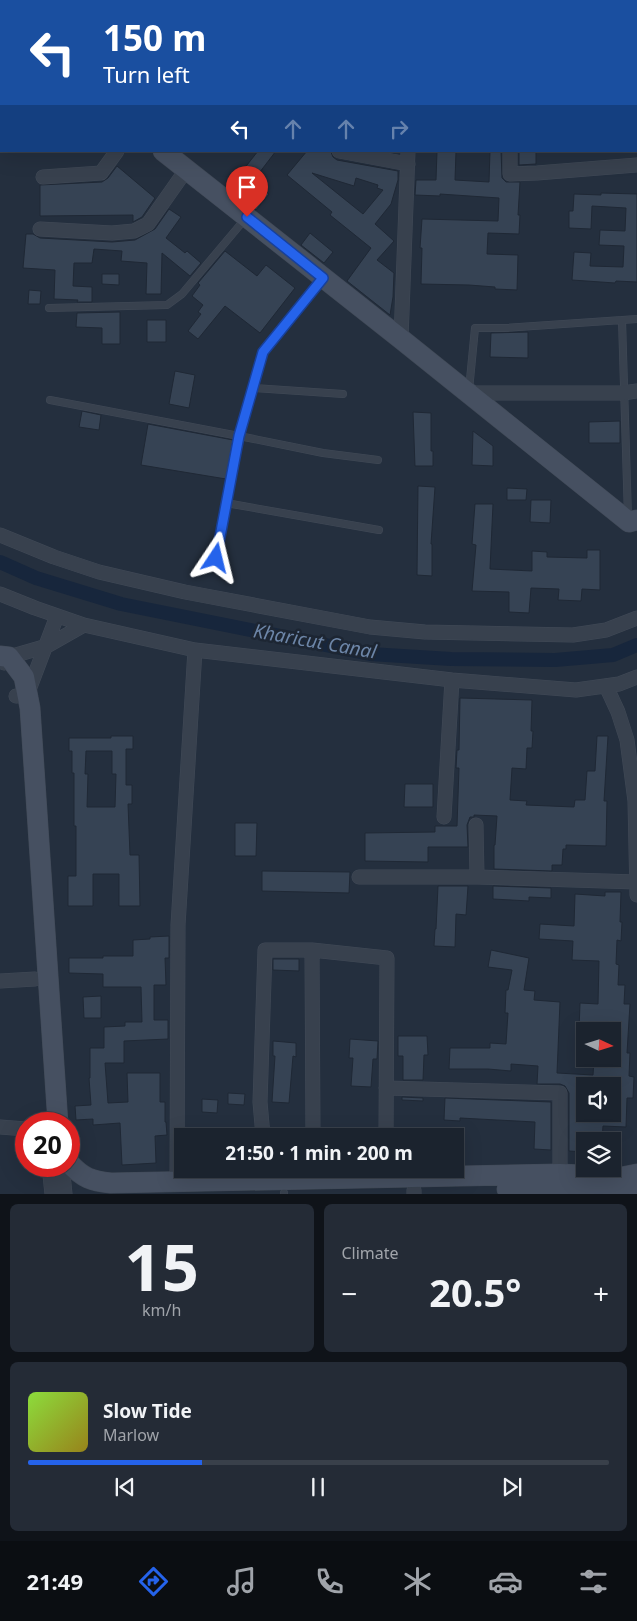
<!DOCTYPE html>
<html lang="en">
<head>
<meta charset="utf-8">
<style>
	body { margin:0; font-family:"Noto Sans",sans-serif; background:#242b36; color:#f1f3f6; height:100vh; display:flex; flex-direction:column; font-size:19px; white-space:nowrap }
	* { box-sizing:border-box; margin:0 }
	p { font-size:16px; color:#a0a4aa }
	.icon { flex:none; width:28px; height:28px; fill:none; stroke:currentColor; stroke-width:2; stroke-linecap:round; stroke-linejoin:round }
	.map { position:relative; height:1194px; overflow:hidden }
	.details { display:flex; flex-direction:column; gap:10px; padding:10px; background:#0f1319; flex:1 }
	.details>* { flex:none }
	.banner { position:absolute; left:0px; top:0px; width:638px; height:152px; box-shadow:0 5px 20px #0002,0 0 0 1px #39404a; background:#1a4fa0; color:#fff; overflow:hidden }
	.needle { width:32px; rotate:94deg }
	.fabs { position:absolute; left:576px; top:1022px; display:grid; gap:10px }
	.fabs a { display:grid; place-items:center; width:45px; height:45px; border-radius:0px; background:#1b232e; box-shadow:0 5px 20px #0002,0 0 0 1px #39404a; font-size:25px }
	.speed { position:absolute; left:15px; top:1112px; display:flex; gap:10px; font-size:25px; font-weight:700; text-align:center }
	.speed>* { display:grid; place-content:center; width:65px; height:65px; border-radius:50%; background:#1b232e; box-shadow:0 5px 20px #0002,0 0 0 1px #39404a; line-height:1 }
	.speed .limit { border:8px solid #d22; background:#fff; color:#111 }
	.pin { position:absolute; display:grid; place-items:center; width:42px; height:42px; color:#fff; margin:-51px -21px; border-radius:50% 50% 50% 0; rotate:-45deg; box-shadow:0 0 5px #0007 }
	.pin .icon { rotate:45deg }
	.me { position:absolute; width:55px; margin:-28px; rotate:10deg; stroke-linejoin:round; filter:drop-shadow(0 0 4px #0008) }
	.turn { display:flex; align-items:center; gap:18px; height:105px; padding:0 20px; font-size:22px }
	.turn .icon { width:65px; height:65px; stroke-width:2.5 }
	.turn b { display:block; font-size:35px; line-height:42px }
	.lanes { display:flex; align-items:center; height:48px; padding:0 20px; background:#0003; justify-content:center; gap:25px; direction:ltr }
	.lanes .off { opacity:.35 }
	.big { font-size:38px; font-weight:700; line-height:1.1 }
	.details .tile { flex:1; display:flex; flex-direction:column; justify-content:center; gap:8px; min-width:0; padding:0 18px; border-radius:8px; background:#242b36 }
	.details .dial { align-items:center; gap:0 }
	.dial b { font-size:65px; line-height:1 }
	.song { display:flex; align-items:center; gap:15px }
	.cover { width:60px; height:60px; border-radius:8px; background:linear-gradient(135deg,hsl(90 70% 55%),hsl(50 70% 35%)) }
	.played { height:5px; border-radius:2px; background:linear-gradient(90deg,#2563eb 30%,#39404a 30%) }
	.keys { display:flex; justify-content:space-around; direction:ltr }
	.heat { display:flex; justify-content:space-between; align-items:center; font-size:28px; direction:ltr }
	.details .tiles { flex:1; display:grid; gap:10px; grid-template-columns:1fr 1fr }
	.tile:last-child { grid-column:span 2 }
	.trip { position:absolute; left:174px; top:1128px; width:290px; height:50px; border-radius:0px; background:#1b232e; box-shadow:0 5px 20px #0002,0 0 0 1px #39404a; font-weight:700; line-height:50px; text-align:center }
	.tabs { display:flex; height:80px; justify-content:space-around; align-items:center; background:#0b0e12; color:#a0a4aa }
	.tabs .icon { width:35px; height:35px }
	.tabs .active { color:#2563eb }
	.tabs b { font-size:22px; color:#f1f3f6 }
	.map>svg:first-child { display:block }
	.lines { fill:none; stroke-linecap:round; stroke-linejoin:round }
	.canal { stroke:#17263c; stroke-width:14 }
	.building { fill:#364354; stroke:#1f2835; fill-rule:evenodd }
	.lane-casing { stroke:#414a57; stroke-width:8 }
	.street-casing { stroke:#414a57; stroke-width:15 }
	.secondary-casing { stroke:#414a57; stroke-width:21 }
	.lane { stroke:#38414e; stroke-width:7 }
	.street { stroke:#38414e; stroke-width:14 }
	.secondary { stroke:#465061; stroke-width:20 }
	.route-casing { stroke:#184099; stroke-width:12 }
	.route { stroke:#2563eb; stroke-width:9 }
	.labels { text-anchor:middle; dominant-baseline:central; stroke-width:5; stroke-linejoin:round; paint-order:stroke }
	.water-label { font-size:19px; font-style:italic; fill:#6d86a8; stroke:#1d2633 }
</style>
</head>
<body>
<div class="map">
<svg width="637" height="1194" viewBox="0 0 637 1194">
	<rect width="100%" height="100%" fill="#242f3e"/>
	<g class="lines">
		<!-- canal -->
		<path class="canal" d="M0,562L36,578L121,604L370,654L451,659L555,660L613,655L637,645"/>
	</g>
	<!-- building -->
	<path class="building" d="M258,151H276L253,181L269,194L256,210L229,188Z
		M307,151H327L331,152L333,157L337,160L398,171V180L391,204L375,224L394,241L377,260L394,273L393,297L390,315L347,281L371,248L330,215L332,212L287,175ZM312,173L354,186L356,178L378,185L377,188L383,190L363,214Z
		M437,151L456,152L455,180L489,182L490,151H501L502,178L506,182H520L518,215H520L519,234L488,233L487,254L518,255L517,290L495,289V287L469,285L421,284L422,248H420L422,219L498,221L499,198L440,194V196L415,195L416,180H436Z
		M519,151H536V164L519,165Z
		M117,166L155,198L142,217L133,222V215L40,216V185L102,182L108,178Z
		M601,193L637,194V282L616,281L615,283L572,280L574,252L591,253L590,266L623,267L624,246L599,245L600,230L625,231L626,208L592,206L591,229L569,228V211H573L574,194L601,195Z
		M169,209L181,217L166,238L185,253L187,251L201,263L190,276L162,253L161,294H146L147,263L121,261L122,251L94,249L92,263H74L73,286L92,287V302H77L78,300L54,299L55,270L23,268L26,234H33L40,238L112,242L135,240L155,229Z
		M310,233L333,252L324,263L301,245Z
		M225,251L257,276L266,265L295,288L260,333L225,306L198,339L188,331L201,314L198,312L203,305L192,296L200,285L198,283Z
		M102,274H119V285L102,284Z
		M29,290L41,291L40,304H28Z
		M120,312V344H102V328L76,327L77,313Z
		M147,320H166V342H147Z
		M528,332V358L490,357L491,333Z
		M175,371L195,375L189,408L169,404Z
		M82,411L101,415L99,430L79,427Z
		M413,412L431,413V451H433V466H415Z
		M620,421V443H589V422Z
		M148,424L233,440L226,479L141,465Z
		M473,431L493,446V466L472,465Z
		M418,486L435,487L431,544H432V576L417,575Z
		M507,488L527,489L526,500H507Z
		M531,500H551L550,523L530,522Z
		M475,504H493L490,569L532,571V551L547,552V557L587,558V550H600V590L582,589L581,601L558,600L559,589L531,588L529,613L509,612V592L472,591L476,545L472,544Z
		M460,698L532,700L531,731H533L532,748H527L526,769L512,768L510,800L527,801L526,805L574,807L575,800H585L587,771H595L597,736H608L604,801H607L606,846L566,845V849H563L562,865H552V871L494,869V845H495L497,816L474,815V817H470L467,825L468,847H428V862L365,861V833L435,832V826H457L459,768H456L457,750H459Z
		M111,736H133V749H126V785H132V804H128L130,855H139L140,906H119V874H93V906H68V876H76V826H74V773H72V751H69V738H111ZM86,751H112V774H116L115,807H87L88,774H85Z
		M405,784H433V807H404Z
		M235,823H257L256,856H235Z
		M262,871L350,872L349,893L262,891Z
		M438,886H468L466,915L456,914L455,947L434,946L435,929H436Z
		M493,886L551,888V898L529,897V901L493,899Z
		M605,892H621L620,922H622L621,941L617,940L616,964L619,965L618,985H625L624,1004H630L627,1053H630L629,1076L634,1077L633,1098H627L626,1127L603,1126L602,1141H585V1152L569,1151V1093L565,1086L560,1084H537L538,1066L511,1064V1071L488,1069H449L450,1048H490V1043L506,1044L508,1013H505L506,990H508L512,970L488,967L491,950L529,958L524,990L535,991L534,1000L560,1002L557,1073L593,1075L594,1059H612V1031H579L580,1003L598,1004L599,961L572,960L573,941L539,939L540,924L574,926L575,894L605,896ZM585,1086H612V1114H585Z
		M169,936V958H165L166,985H154V1020H168V1039L124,1041V1063H105L108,1103L128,1102L127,1073H160V1102H165V1122H166L167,1135L155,1136L156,1163L122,1165L120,1123L93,1125V1119L76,1120L75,1106L91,1105L89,1078H90V1048H104V1027L125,1026V1022H142L141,987H103V974L69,973V958H103V956H133V940L150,939V937Z
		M273,959H299V971L273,970Z
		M101,996V1018H84L83,997Z
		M398,1036H427L428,1055H424L423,1080H403V1056H398Z
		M350,1039L378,1041L377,1059H373L371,1087L351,1086L353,1058H349Z
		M273,1041L296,1043V1057L293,1056L289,1103L272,1102L275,1056H273Z
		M228,1093L245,1094L244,1105L228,1104Z
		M402,1097L423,1098V1101L402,1100Z
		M445,1098L551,1102V1150L534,1149L535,1122L460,1118V1121L444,1120Z
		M202,1099L218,1100L217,1113L202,1112Z"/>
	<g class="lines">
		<!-- lane casing -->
		<g class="lane-casing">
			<path id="lane" d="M321,280L263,352L239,436L323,453L378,460
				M49,308L167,305L182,294L245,219
				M622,320L628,517
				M253,388L343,394
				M469,390L475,328H505L637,319
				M50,400L239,436L216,558
				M226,503L379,530
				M284,1194V1193"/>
		</g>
		<!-- street casing -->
		<g class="street-casing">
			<path id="street" d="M251,0L255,1
				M413,1V0
				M339,151L408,164
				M510,151V174L537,173L637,165
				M43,177L101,173L117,151
				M40,229L112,233L134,231L148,224L186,170
				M401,339L408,151
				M469,393H623L637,391
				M0,535L54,557L99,572L185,592L370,627L425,632L573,635L606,630L637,618
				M0,594L35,608L84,625L195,650L452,680L576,690L619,684L637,677
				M4,663L9,657L47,646L84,625
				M606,686L618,712L627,740L635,801L637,895
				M16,696L27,695L57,616
				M444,817L452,680
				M476,825L477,877
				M359,877H477L637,882
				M312,950L313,1136
				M0,981L35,979
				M386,1088L560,1093V1174
				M0,1127L26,1129
				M263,1136L260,1102L265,950H312L387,958L386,1136
				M49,1166L52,1194
				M63,1174L65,1194
				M177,1182L178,925L195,650
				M414,1194V1190"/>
		</g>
		<!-- secondary casing -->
		<g class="secondary-casing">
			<path id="secondary" d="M104,0L105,1
				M163,151L401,339L629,522L637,520
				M0,656L9,657L24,677L30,708L58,1124
				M69,1163C83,1178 91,1181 111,1183L560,1174L622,1177L637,1174
				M507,1189L623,1188L637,1190"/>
		</g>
		<!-- lane -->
		<use href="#lane" class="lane"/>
		<!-- street -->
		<use href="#street" class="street"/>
		<!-- secondary -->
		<use href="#secondary" class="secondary"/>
	</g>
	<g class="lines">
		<!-- route casing -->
		<g class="route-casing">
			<path id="route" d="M216,558L239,436L263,352L323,278L247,217"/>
		</g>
		<!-- route -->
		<use href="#route" class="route"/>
	</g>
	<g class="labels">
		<!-- water labels -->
		<g class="water-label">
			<text transform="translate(315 641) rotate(10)">Kharicut Canal</text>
		</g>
	</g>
</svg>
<div class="fabs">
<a><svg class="needle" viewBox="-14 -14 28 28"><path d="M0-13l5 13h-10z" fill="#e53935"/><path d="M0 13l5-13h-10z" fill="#a0a4aa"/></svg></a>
<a><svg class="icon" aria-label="sound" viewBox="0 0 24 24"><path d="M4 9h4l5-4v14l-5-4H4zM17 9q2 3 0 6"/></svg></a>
<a><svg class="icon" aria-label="layers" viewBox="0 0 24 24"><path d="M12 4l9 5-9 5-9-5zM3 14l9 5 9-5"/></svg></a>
</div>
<div class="speed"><div class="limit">20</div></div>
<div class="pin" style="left:247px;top:217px;background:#d93025"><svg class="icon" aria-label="arrive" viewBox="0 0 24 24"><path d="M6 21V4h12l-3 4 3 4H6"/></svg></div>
<svg class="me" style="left:216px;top:558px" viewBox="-20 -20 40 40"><path d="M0-17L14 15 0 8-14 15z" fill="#2563eb" stroke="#fff" stroke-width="4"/></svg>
<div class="trip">21:50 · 1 min · 200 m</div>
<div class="banner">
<div class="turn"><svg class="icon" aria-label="left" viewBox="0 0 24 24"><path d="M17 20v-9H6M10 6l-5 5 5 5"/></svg><div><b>150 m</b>Turn left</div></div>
<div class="lanes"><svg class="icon" aria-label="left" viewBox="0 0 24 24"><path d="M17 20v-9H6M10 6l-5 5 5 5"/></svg><svg class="icon off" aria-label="ahead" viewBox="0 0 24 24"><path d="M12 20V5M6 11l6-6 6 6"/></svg><svg class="icon off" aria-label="ahead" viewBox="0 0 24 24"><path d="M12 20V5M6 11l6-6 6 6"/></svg><svg class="icon off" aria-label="right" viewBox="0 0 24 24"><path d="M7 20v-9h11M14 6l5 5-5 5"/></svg></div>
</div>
</div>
<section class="details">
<div class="tiles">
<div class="tile dial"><b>15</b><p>km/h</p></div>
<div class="tile"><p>Climate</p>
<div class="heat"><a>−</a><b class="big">20.5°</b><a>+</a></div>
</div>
<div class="tile">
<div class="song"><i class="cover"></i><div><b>Slow Tide</b><p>Marlow</p></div></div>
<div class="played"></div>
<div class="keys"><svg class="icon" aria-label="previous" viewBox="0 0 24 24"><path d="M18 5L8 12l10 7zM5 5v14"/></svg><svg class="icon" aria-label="pause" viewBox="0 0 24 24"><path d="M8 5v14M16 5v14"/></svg><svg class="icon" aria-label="next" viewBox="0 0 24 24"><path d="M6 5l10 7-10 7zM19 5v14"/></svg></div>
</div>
</div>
</section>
<nav class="tabs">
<b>21:49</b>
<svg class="icon active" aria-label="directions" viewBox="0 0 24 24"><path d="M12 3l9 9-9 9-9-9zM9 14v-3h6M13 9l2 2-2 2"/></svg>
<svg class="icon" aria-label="music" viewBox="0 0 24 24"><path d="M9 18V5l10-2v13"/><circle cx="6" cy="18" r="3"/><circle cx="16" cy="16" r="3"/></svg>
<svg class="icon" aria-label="phone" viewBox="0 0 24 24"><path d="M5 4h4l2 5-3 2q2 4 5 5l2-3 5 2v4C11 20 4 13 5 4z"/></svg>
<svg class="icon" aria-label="climate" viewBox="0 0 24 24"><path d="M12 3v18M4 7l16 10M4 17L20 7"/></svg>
<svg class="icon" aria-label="car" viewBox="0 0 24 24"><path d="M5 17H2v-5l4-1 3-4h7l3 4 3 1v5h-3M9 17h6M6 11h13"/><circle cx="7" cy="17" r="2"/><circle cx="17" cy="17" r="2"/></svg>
<svg class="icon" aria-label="filters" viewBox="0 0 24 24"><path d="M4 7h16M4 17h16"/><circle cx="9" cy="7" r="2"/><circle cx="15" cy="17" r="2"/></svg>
</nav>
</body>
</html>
